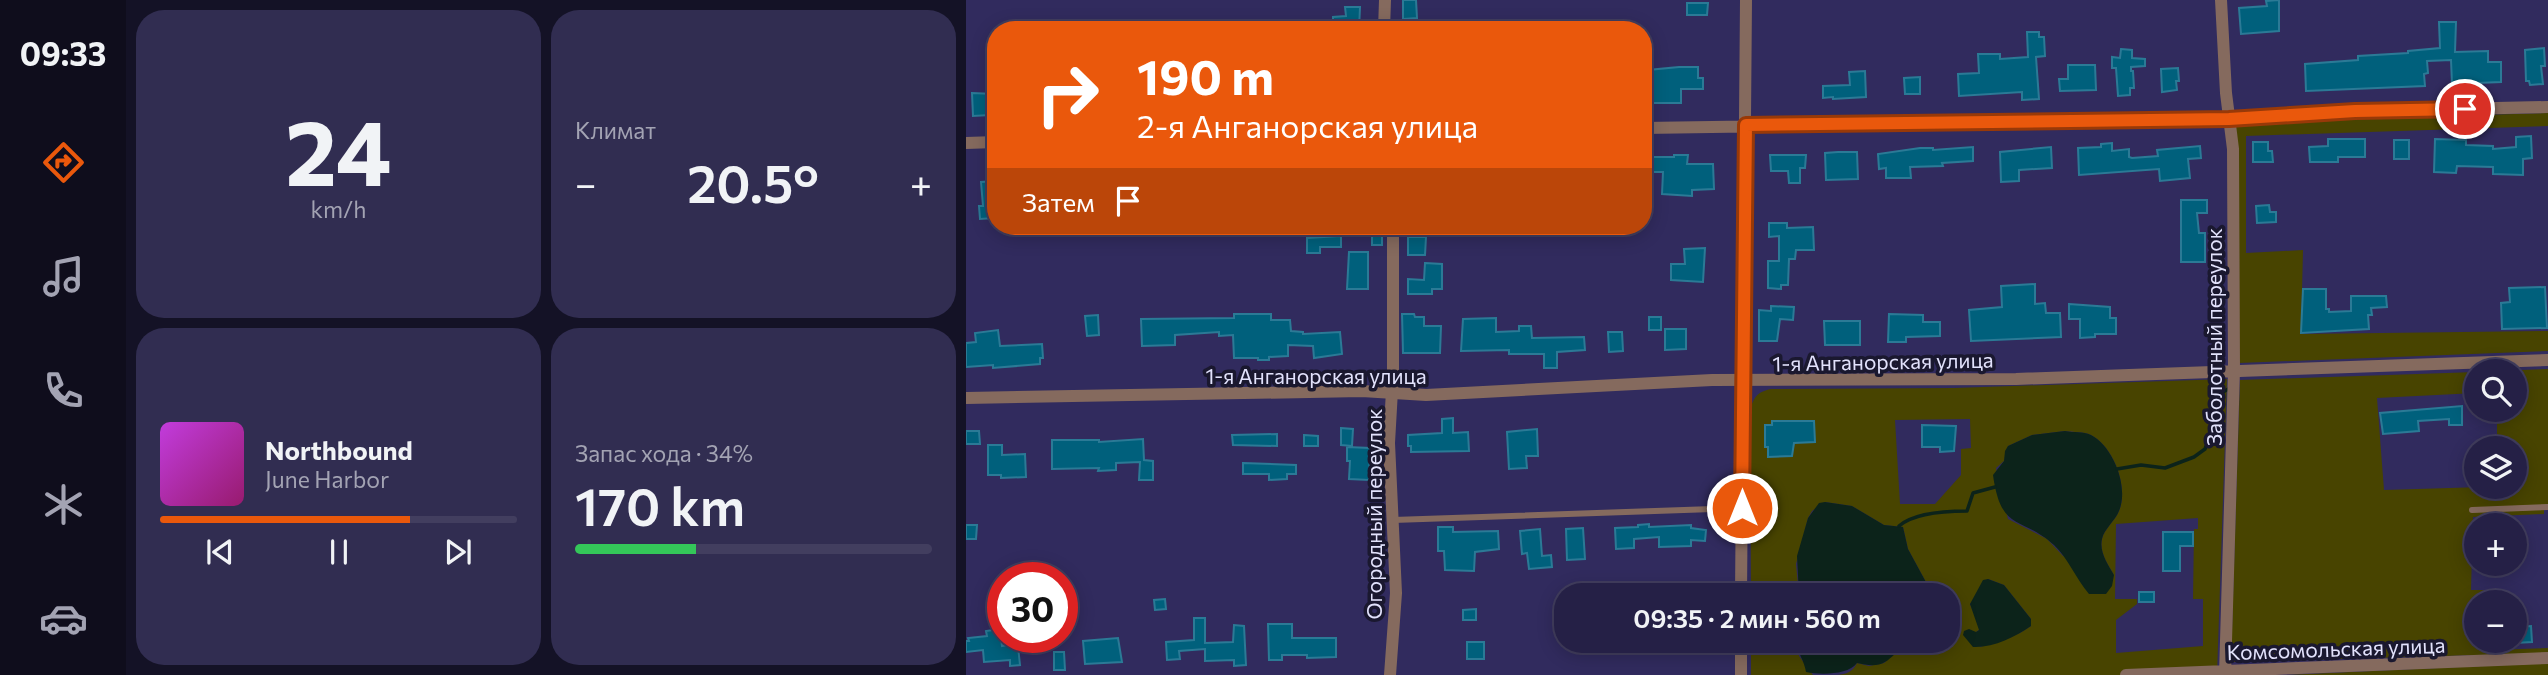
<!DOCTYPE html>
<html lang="ru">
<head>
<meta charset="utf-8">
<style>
	body { margin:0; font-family:Commissioner,sans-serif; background:#312d51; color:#f1f3f6; height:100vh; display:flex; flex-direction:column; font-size:26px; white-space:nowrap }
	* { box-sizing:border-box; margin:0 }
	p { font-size:23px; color:#a3a3b3 }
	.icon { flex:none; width:38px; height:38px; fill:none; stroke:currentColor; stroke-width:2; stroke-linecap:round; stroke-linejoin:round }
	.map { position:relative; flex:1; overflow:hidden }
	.drawer { display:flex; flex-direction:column; gap:10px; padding:10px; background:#141226; width:840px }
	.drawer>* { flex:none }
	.guide { position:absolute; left:21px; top:21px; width:665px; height:214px; border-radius:28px; box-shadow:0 4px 18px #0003,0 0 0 2px #423e5f; background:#ea580c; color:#fff; overflow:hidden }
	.buttons { position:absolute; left:1498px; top:359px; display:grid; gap:14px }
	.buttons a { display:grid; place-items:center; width:63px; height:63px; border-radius:50%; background:#252046; box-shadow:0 4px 18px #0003,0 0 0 2px #423e5f; font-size:35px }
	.speed { position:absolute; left:21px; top:562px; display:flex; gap:14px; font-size:35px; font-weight:700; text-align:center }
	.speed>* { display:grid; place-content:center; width:91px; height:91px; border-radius:50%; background:#252046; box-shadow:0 4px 18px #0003,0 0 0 2px #423e5f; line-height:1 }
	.speed .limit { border:10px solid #d22; background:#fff; color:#111 }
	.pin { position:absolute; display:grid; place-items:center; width:60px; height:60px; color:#fff; margin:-30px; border:4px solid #fff; border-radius:50%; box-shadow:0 2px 7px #0007 }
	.me { position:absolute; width:77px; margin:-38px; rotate:0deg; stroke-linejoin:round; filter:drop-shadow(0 0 5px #0008) }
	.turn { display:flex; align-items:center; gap:24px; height:147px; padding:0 35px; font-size:32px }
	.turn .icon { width:91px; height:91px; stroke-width:2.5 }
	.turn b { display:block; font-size:49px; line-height:60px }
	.then { display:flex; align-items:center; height:66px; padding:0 35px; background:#0003; gap:14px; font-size:26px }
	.big { font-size:52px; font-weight:600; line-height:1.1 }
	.drawer .card { flex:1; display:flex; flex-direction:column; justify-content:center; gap:10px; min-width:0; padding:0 24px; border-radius:28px; background:#312d51 }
	.drawer .dial { align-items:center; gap:0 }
	.dial b { font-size:91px; line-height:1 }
	.song { display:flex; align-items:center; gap:21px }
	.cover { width:84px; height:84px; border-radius:10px; background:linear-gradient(135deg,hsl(290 70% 55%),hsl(320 70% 35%)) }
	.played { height:7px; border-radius:4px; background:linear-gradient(90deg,#ea580c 70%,#423e5f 70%) }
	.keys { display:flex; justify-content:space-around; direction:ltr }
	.heat { display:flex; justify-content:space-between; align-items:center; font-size:38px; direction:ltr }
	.charge { height:10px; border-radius:5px; background:linear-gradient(90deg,#34c759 34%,#423e5f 0) }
	.drawer .tiles { flex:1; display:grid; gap:10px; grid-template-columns:repeat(2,1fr) }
	.trip { position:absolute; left:588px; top:583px; width:406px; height:70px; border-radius:28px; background:#252046; box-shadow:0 4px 18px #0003,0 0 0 2px #423e5f; font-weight:600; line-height:70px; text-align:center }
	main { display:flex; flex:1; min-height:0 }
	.tabs { display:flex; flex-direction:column; width:126px; justify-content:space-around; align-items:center; background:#0f0d1c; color:#a3a3b3 }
	.tabs .icon { width:49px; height:49px }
	.tabs .active { color:#ea580c }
	.tabs b { font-size:32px; color:#f1f3f6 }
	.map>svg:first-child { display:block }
	.green { fill:#484400; fill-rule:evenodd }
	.water { fill:#0c231a }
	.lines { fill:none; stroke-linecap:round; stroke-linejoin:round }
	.stream { stroke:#0c231a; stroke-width:3.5 }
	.building { fill:#00607c; stroke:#2b7a96; stroke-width:2 }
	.service { stroke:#856a5e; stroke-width:6 }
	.minor { stroke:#856a5e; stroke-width:12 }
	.route-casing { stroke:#983908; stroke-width:18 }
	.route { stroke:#ea580c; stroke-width:12 }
	.labels { text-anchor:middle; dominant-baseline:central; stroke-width:7; stroke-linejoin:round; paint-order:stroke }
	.street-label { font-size:21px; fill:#e2e2fc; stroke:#1a182f }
</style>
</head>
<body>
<main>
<nav class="tabs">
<b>09:33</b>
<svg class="icon active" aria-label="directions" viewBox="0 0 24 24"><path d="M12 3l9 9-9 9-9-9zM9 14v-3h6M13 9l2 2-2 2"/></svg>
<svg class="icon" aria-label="music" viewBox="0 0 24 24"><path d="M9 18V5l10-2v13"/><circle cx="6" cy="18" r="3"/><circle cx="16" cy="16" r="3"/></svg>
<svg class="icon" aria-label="phone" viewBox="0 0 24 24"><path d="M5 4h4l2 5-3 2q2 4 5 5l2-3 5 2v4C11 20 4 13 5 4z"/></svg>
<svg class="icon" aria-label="climate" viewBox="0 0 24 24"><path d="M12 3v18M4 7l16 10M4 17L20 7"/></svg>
<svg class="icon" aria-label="car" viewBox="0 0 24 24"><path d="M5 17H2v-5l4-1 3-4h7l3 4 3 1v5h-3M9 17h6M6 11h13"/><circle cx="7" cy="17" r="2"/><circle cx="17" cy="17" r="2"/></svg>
</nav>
<section class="drawer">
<div class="tiles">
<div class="card dial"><b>24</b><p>km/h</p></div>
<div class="card"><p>Климат</p>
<div class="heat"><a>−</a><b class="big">20.5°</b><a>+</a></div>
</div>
<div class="card">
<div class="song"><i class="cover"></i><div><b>Northbound</b><p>June Harbor</p></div></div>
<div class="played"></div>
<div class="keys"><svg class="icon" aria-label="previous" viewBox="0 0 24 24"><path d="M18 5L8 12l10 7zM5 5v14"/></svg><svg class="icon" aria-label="pause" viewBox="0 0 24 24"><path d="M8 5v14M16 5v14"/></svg><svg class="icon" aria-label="next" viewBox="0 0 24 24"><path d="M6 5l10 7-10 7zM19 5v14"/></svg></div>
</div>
<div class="card"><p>Запас хода · 34%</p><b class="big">170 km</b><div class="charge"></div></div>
</div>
</section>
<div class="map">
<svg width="1582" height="675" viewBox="0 0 1582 675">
	<rect width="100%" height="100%" fill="#312b5e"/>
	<!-- green -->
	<path class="green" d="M1582,113V126L1280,136V253L1337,250L1335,334L1582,331V351L1273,363L1268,122Z
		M1582,369V509H1578V514L1507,517L1505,590H1524L1525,602H1510V640L1525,641V650L1582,648V653L1265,662L1274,380L1510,372V393L1411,398L1418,490L1549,486V448H1531V410H1549V371H1528Z
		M1261,379L1251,675H872C880,674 887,672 891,663L903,666L918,663L930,652L938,649L966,645L967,641L982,640V595H967L942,549L937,527L918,525L886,506L859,502L846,511L842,518L830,564L833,595H785L784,410C788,397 791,392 805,389L988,388ZM1004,419L1005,448L995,449V475L969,504H934L929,420ZM1099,431C1108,433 1117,431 1125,435C1148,447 1163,488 1153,511C1149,521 1138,529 1136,539C1133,552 1142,565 1148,575L1097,556L1081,539L1042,519L1030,468L1038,461L1042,446L1066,435ZM1232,518V529H1228L1227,599H1237V646L1150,653V620L1171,604V599H1149L1150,524ZM1022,579L1038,585L1065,619V626L1054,633L1014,647L1010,632L1014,629L1004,604Z
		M785,641H830L833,656L847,675H851H785Z
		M1582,663V675H1320Z"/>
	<!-- water -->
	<path class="water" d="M1099,431C1108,433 1117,431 1125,435C1148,447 1163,488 1153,511C1149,521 1138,529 1136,539C1133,552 1142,565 1148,575L1146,586L1140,594H1123C1110,579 1102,558 1088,545C1055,515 1035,533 1027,475L1038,461L1039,451L1042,446L1066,435Z
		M859,502L886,506L918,525L937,527L942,549L967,595H833L831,556L842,518L853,503Z
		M1022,579L1038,585L1065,619V626C1049,637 1027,648 1007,647L997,635L998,631L1003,629L1010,632L1013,630L1004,604L1017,580Z
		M830,641V640L967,641L966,645C956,651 949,647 938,649C930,651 926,658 919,662C911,667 900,665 891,663C882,675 855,675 840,672C838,660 832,654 830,641Z"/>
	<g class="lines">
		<!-- stream -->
		<path class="stream" d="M1151,469L1175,465L1199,468L1228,457L1239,449L1254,411L1257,392L1264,388
			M933,526C949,512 981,511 1001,511L1007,493L1029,487"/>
	</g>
	<!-- building -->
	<path class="building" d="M437,0H450L451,18L437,19Z
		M1313,0V31L1275,34L1273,8L1301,6L1300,1Z
		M721,3H742L741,15H721Z
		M379,7H394L393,30H367V17L380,16Z
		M1473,22H1490L1489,52L1522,51V62H1535V82L1486,84L1485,60L1461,61L1462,73L1458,74L1459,86L1340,91L1339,64L1392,60V56L1442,53V51L1474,48Z
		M1061,32H1073V37H1078L1079,56L1070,57L1073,99L1056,100V92L993,96L992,74L1013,73L1012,54H1034V59L1062,57Z
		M1578,48L1579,66H1575L1577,84L1564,85L1563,81H1560L1559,50Z
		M1155,49L1166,50V58L1179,59V66L1165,67V71H1167L1168,88H1164V95L1152,96L1150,68H1146V57L1154,58Z
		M1102,65H1129L1130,90L1094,91L1093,79H1102Z
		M713,67H732V78H737V89H715V103H684L682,70Z
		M1212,68L1213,81H1210L1211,90L1196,92L1195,69Z
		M899,71L900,97L867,99V97L857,98V86L884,85L883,72Z
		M954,77V94H939L938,78Z
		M6,93L28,94V107L24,108V115L7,116Z
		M1565,136L1566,158L1557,159V175L1527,174V167L1491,166L1490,173L1468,172L1469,139L1500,140V145L1527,146V149L1550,147V137Z
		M1362,139H1399V157H1372V162H1344L1343,147L1362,146Z
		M1428,140H1443V159H1428Z
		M1287,142H1302V151H1306L1307,162H1287Z
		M1146,143V151L1163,149V157L1166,158L1192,156L1191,150L1234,146L1235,158L1222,159L1224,178L1194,181L1193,169L1113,175L1112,148L1135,147V144Z
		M1007,147V161L976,163L977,166L944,167L945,178H920V168L913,169L912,154L954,148H967V150Z
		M1085,147L1086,168L1053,170V181L1035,182L1034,152Z
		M872,152H891L892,179L860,180L859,153Z
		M708,155H722L721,164H747L748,189L726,190V196L696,194L697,172H684V157H708Z
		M804,155H840L839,168H834V183H823L822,171H805Z
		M29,181L30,201L27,202L28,218L14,219L13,206H17L15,182Z
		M1215,200H1241V213H1231L1233,233H1239V262H1215Z
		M1303,205L1304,212H1310V222L1291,223L1290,206Z
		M803,223H821V228L847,227L848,250H830L829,259H823L822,285H815V289L802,288V261H813V236L803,237Z
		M406,226H416V245H406Z
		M375,236V247H354V253H341V238Z
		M442,237H460L459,255H442Z
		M739,248L737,282L705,280V264H719L718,249Z
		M383,252H402V289H381Z
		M459,263L476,264V289H466V294H442V279L458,280Z
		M1069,284V304L1079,303L1080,313H1094L1095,337L1005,341L1003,310L1036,307L1035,286Z
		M1579,287L1581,328L1536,329L1535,303L1544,302L1543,288Z
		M1337,289H1360V309H1363V312L1385,311V296H1420L1421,307L1405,308L1406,315H1402L1403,329L1335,333Z
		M1103,304L1144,307V318H1150V334H1129V337L1114,338V319H1103Z
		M805,306L828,307L827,320L814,319L811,341H793V310L805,311Z
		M268,314H305V320H324L325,331L337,332V334L374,332L376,354L348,358L347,346L322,345V356L303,357V360H292V358H268L267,335L253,336V332L209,335V345L176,346L175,319L268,318Z
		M436,314H448L449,317H458V326H475L474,353H437Z
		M923,314L957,315V322H974V336L940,337V342H922Z
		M132,315L133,335L121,336L119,316Z
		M683,317H695V330H683Z
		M530,318V332L553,331V326H565L566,338L618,337L619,350L591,352V368H578V354H543V350L495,351L497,319Z
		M858,321H894V345H859Z
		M699,329H720V349L699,350Z
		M32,330L34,346L76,344L77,358H74V364L27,368V365L0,367V343L10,342L9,333Z
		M642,332H656L657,351L643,352Z
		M1496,406V425H1483V419L1452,421L1453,431L1417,434L1414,413Z
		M487,418V433L502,432L503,451L445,452V446H442V435L476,433V419Z
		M806,421H848L849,442L828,443L826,456L802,457V447H799V425H806Z
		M956,425L990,426L988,451L974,452V447H956Z
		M375,428L387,429L386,446L375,445Z
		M571,429L572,456H560L561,468L543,469L541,432Z
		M0,431H13L14,444H0Z
		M311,434V446L267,445L266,435Z
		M338,435L352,436V446H338Z
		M177,439L178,460L187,461V480H173L174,462L150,463V470L132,471L133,468L86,469V440H133V442Z
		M22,445H36V455L59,454L60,477L35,478V475H22Z
		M381,447L404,448L403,480L383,479L384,461H381Z
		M277,463L330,465V474H321V479L303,480V474H277Z
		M683,524V527L725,525V528L740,530L739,541L725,540V546L693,547V537L668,539V548L650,549L649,528L672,527V525Z
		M0,525H11L10,539H0Z
		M472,527H487V532L532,531L533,549L509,552L508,571L479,570L478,551H472Z
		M617,528L619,559L601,560L600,529Z
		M574,529L576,556L585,555L586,567L563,569L561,553L556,554L554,531Z
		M1197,532H1227V546H1214V571H1197Z
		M1173,592H1188V602H1173Z
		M199,599L200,609L189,610L188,600Z
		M510,609V620H497V610Z
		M228,618H239V643L267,642L268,625L278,626L280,665L268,666V660L239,661V649L213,651L214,659L201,660L200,642L228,640Z
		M302,624H326V638H370V657L341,658V655H316V660H303Z
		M1565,626L1566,642L1549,643V627Z
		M34,629L36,646L42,645L41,637H51L54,665L44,666V660L18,662L17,650L0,652V641H3L2,638L21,636L20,631Z
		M152,638L156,662L119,664L117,641Z
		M501,642H518V659H501Z
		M88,652H98L99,670H88Z"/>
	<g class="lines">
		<!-- service -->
		<path class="service" d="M1506,510L1582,507
			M427,520L776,508"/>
		<!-- minor -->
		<path class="minor" d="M1255,0L1260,93L1267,149L1268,370L1259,675
			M418,30L419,0
			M677,128L1263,119L1389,111L1582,107
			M0,143L30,142
			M0,398L396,391L460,395L746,380L1050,379L1582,360
			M775,595L780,0
			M424,675L430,593L423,443L427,373V226
			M775,675V640
			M1160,675L1582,658"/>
	</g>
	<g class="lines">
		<!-- route casing -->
		<g class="route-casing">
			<path id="route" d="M776,508L780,125L1263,119L1389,111L1499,109"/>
		</g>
		<!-- route -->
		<use href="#route" class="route"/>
	</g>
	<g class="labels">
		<!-- street labels -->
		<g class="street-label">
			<text transform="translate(1247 337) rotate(-90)">Заболотный переулок</text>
			<text transform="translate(917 361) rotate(-1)">1-я Анганорская улица</text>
			<text x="350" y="375">1-я Анганорская улица</text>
			<text transform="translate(407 514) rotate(-90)">Огородный переулок</text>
			<text transform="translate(1370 648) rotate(-2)">Комсомольская улица</text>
		</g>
	</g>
</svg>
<div class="buttons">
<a><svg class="icon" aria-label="search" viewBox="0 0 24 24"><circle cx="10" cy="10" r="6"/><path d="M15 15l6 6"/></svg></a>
<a><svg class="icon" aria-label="layers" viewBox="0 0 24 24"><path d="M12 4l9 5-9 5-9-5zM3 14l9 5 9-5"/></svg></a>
<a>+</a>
<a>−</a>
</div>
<div class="speed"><div class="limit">30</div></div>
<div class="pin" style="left:1499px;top:109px;background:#d93025"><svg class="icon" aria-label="arrive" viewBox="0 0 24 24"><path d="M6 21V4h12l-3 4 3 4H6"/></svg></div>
<svg class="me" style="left:776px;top:508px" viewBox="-20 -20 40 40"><circle r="17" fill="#ea580c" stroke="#fff" stroke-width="3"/><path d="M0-11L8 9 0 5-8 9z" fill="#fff"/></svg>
<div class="trip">09:35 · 2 мин · 560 m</div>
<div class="guide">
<div class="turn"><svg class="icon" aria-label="right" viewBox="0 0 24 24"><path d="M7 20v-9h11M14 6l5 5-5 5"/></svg><div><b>190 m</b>2-я Анганорская улица</div></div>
<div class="then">Затем<svg class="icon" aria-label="arrive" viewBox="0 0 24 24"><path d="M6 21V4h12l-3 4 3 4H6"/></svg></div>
</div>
</div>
</main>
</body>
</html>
